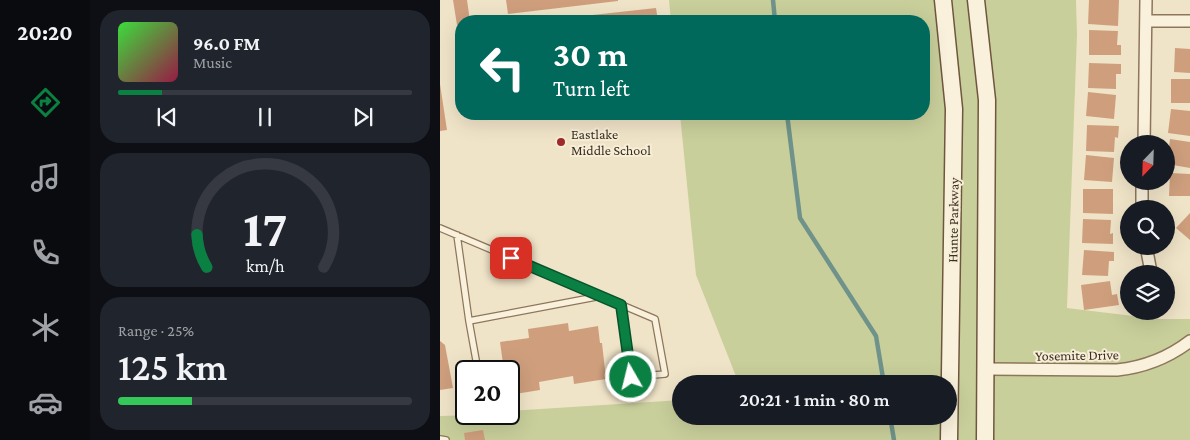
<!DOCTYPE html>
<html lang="en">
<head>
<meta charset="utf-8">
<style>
	body { margin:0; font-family:"Crimson Pro",serif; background:#20242c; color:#f1f3f6; height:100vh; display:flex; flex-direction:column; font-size:19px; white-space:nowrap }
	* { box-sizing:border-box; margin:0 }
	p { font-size:16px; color:#9ea1a6 }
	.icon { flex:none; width:28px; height:28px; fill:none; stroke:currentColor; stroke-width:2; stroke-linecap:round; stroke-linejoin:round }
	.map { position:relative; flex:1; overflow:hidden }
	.details { display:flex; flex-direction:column; gap:10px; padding:10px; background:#0d0f14; width:350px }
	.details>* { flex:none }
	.top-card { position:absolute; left:15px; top:15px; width:475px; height:105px; border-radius:20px; box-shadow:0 5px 20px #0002; background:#00695c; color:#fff; overflow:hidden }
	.needle { width:32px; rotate:203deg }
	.tools { position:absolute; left:680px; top:135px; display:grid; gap:10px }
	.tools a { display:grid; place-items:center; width:55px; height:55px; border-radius:50%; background:#171b24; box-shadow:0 5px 20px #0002; font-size:25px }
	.speed { position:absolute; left:15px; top:360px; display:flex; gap:10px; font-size:25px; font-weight:700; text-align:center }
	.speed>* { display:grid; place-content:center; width:65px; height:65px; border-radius:50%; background:#171b24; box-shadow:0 5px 20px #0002; line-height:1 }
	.speed .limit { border:2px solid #111; border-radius:8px; background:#fff; color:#111 }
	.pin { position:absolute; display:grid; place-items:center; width:42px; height:42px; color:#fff; margin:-21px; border-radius:10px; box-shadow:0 2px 8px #0006 }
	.me { position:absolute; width:55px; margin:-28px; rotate:352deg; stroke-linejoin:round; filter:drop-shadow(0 0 4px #0008) }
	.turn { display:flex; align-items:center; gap:18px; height:105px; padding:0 15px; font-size:22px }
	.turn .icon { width:65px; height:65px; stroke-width:2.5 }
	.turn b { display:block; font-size:35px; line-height:42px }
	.big { font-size:38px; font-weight:600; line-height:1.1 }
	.details .widget { flex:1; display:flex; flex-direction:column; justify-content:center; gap:8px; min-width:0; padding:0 18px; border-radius:20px; background:#20242c }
	.details .dial { align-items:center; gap:0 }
	.dial svg { height:130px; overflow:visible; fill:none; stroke:#363941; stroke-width:7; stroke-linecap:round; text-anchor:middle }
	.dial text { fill:#f1f3f6; stroke:none }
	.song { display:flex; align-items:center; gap:15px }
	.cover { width:60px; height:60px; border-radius:8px; background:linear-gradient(135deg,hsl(120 70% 55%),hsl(340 70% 35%)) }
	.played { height:5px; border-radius:2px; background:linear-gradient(90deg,#0b8043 15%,#363941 15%) }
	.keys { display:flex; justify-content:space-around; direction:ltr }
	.charge { height:8px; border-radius:4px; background:linear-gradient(90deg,#34c759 25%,#363941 0) }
	.trip { position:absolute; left:232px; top:375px; width:285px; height:50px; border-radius:25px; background:#171b24; box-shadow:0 5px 20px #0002; font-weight:600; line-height:50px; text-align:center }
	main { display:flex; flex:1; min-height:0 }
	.tab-bar { display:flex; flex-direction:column; width:90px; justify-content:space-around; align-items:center; background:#090b0e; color:#9ea1a6 }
	.tab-bar .icon { width:35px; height:35px }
	.tab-bar .active { color:#0b8043 }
	.tab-bar b { font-size:22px; color:#f1f3f6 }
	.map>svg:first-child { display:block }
	.green { fill:#c9cf9b }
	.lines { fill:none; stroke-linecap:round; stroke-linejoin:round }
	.stream { stroke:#6f938a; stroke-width:4.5 }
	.building { fill:#cf9f7d }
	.lane-casing { stroke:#8d765c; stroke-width:8 }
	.street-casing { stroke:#8d765c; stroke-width:14 }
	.secondary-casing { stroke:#6f573f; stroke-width:19 }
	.lane { stroke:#faf1dc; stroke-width:5.5 }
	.street { stroke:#faf1dc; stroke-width:11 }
	.secondary { stroke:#faf1dc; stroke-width:16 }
	.route-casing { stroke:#07532c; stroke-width:12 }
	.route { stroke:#0b8043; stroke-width:9 }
	.poi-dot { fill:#9e2a2b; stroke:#f7eed8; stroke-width:2 }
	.labels { text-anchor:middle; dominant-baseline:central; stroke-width:4; stroke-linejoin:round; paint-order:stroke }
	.poi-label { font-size:14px; fill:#3d2e20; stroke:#f7eed8; text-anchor:start }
	.street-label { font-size:14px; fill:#3d2e20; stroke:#f7eed8 }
</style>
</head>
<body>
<main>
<nav class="tab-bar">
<b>20:20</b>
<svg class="icon active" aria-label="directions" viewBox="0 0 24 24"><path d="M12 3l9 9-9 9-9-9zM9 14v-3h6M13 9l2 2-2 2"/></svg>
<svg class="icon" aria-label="music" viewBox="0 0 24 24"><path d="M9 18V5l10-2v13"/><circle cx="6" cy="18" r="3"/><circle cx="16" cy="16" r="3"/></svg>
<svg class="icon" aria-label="phone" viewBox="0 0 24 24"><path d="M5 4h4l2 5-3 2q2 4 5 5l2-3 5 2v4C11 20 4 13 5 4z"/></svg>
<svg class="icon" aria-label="climate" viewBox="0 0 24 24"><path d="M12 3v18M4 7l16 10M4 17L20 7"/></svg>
<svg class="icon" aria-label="car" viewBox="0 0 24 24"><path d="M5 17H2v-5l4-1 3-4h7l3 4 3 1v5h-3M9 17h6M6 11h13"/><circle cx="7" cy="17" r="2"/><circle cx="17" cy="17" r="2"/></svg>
</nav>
<section class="details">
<div class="widget">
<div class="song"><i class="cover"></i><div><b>96.0 FM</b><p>Music</p></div></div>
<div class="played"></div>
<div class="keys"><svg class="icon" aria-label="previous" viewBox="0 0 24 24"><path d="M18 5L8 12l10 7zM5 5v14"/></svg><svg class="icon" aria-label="pause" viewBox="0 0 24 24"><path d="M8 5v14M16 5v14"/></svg><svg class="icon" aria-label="next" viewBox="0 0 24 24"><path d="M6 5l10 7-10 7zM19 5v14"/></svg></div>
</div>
<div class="widget dial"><svg viewBox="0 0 100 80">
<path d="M14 69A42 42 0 1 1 86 69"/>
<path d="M14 69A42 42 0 0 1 8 49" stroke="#0b8043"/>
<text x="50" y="56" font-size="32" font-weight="700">17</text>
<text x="50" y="72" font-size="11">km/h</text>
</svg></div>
<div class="widget"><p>Range · 25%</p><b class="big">125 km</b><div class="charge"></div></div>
</section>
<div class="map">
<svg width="750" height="440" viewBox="0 0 750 440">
	<rect width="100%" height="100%" fill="#f0e4c8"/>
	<!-- green -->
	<path class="green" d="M229,0H636L637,35L627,308L718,319H750V440H0V416L69,414V411L241,400V416H509V384H299L256,275L240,114H484V21H231Z"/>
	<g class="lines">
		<!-- stream -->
		<path class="stream" d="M333,0L335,21
			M347,114L360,218L436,336L444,384
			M450,416L454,440"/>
	</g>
	<!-- building -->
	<path class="building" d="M13,0H27L30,21H21V24L17,25Z
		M66,0H178V1L68,14Z
		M649,0H679L678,26L648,24Z
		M216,8L218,21H107V20Z
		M649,30L678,31L677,45H681V55H649Z
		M735,48L750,49V73L734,72Z
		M649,63L681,64V74H676V89L648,88Z
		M731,79H750V103H731Z
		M0,84L7,130L0,131Z
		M648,92L676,95L674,119L646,116Z
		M731,109L750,111V136L728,133Z
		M647,125L679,126L678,138L675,137L674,152L646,151Z
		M730,139L750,142V168L727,164Z
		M646,155L674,158L672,182L644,180Z
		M730,173L750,174V196H729Z
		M643,189H673V214L643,213Z
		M750,213V240L736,228Z
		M643,219L671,220L670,234L673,233V244L642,243Z
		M644,250L674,252V261H669L668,276L642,275Z
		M670,281L672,295L677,294L679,305L644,310L641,285Z
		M128,323L129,331L158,326L160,343H162L166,379L134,384L133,376L99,382L100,390L69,395V371H64L60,342L89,338L88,329Z
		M0,341L5,345L13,388L0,390Z
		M43,430L45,440H25L24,433Z"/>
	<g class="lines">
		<!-- lane casing -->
		<g class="lane-casing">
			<path id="lane" d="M0,228L215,319L225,374L191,377L181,305
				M17,235L29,321
				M38,371L29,321L161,296
				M0,439L6,440"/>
		</g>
		<!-- street casing -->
		<g class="street-casing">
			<path id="street" d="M707,21H750
				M704,144L706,0
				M702,209V181
				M706,246L711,272
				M547,369L677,370C704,367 728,358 750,341"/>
		</g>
		<!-- secondary casing -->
		<g class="secondary-casing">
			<path id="secondary" d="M503,0L514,109L509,440
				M536,0L547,100L545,440"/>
		</g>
		<!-- lane -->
		<use href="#lane" class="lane"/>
		<!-- street -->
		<use href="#street" class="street"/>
		<!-- secondary -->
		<use href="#secondary" class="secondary"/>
	</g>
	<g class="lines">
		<!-- route casing -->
		<g class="route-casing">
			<path id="route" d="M71,258L181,305L191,377"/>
		</g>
		<!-- route -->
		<use href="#route" class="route"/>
	</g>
	<!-- markers -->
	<circle class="poi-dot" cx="121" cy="142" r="5"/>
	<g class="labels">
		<!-- poi labels -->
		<g class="poi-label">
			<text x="131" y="134">Eastlake<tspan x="131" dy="16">Middle School</tspan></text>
		</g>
		<!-- street labels -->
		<g class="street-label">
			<text transform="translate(513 220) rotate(-89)">Hunte Parkway</text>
			<text transform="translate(637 355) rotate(-1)">Yosemite Drive</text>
		</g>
	</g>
</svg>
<div class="tools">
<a><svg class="needle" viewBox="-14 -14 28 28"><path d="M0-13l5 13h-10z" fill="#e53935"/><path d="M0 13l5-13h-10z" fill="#9ea1a6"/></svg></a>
<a><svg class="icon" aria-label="search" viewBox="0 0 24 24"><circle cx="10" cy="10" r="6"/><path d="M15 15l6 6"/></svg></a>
<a><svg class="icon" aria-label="layers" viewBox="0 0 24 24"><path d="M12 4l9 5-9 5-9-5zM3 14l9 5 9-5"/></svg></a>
</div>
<div class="speed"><div class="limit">20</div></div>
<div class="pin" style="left:71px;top:258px;background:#d93025"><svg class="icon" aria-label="arrive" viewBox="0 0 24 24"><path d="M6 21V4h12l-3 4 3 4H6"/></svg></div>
<svg class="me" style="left:191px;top:377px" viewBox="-20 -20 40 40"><circle r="17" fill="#0b8043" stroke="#fff" stroke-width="3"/><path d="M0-11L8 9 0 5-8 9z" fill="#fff"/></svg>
<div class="trip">20:21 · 1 min · 80 m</div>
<div class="top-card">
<div class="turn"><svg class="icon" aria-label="left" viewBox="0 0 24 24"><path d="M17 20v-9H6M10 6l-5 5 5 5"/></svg><div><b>30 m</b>Turn left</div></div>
</div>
</div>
</main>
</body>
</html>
